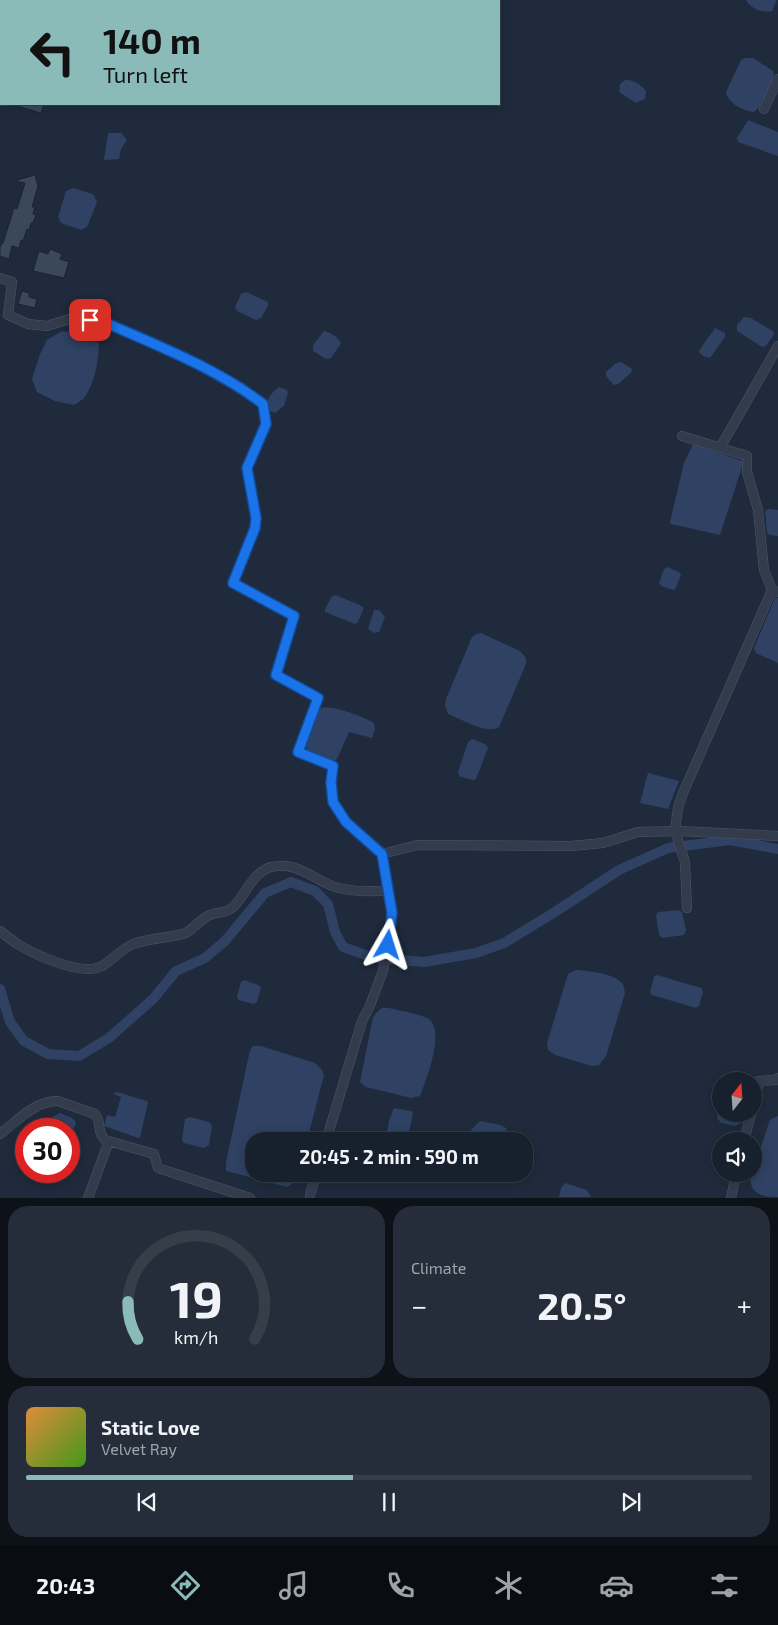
<!DOCTYPE html>
<html lang="en">
<head>
<meta charset="utf-8">
<style>
	body { margin:0; font-family:"Exo 2",sans-serif; background:#242d39; color:#f1f3f6; height:100vh; display:flex; flex-direction:column; font-size:19px; white-space:nowrap }
	* { box-sizing:border-box; margin:0 }
	p { font-size:16px; color:#9ea3aa }
	.icon { flex:none; width:28px; height:28px; fill:none; stroke:currentColor; stroke-width:2; stroke-linecap:round; stroke-linejoin:round }
	.map { position:relative; height:1198px; overflow:hidden }
	.side { display:flex; flex-direction:column; gap:8px; padding:8px; background:#0d1219; flex:1 }
	.side>* { flex:none }
	.top-card { position:absolute; left:0px; top:0px; width:500px; height:105px; box-shadow:0 2px 12px #0003,0 0 0 1px #363e49; background:#8bbbb9; color:#111; overflow:hidden }
	.needle { width:32px; rotate:17deg }
	.buttons { position:absolute; left:712px; top:1072px; display:grid; gap:10px }
	.buttons a { display:grid; place-items:center; width:50px; height:50px; border-radius:50%; background:#17202d; box-shadow:0 2px 12px #0003,0 0 0 1px #363e49; font-size:25px }
	.speed { position:absolute; left:15px; top:1118px; display:flex; gap:10px; font-size:25px; font-weight:700; text-align:center }
	.speed>* { display:grid; place-content:center; width:65px; height:65px; border-radius:50%; background:#17202d; box-shadow:0 2px 12px #0003,0 0 0 1px #363e49; line-height:1 }
	.speed .limit { border:8px solid #d22; background:#fff; color:#111 }
	.pin { position:absolute; display:grid; place-items:center; width:42px; height:42px; color:#fff; margin:-21px; border-radius:10px; box-shadow:0 2px 8px #0006 }
	.me { position:absolute; width:55px; margin:-28px; rotate:6deg; stroke-linejoin:round; filter:drop-shadow(0 0 4px #0008) }
	.turn { display:flex; align-items:center; gap:18px; height:105px; padding:0 20px; font-size:22px }
	.turn .icon { width:65px; height:65px; stroke-width:2.5 }
	.turn b { display:block; font-size:35px; line-height:42px }
	.big { font-size:38px; font-weight:700; line-height:1.1 }
	.side .card { flex:1; display:flex; flex-direction:column; justify-content:center; gap:8px; min-width:0; padding:0 18px; border-radius:20px; background:#242d39 }
	.side .dial { align-items:center; gap:0 }
	.dial svg { height:130px; overflow:visible; fill:none; stroke:#363e49; stroke-width:7; stroke-linecap:round; text-anchor:middle }
	.dial text { fill:#f1f3f6; stroke:none }
	.song { display:flex; align-items:center; gap:15px }
	.cover { width:60px; height:60px; border-radius:8px; background:linear-gradient(135deg,hsl(30 70% 55%),hsl(100 70% 35%)) }
	.played { height:5px; border-radius:2px; background:linear-gradient(90deg,#8bbbb9 45%,#363e49 45%) }
	.keys { display:flex; justify-content:space-around; direction:ltr }
	.heat { display:flex; justify-content:space-between; align-items:center; font-size:28px; direction:ltr }
	.side .tiles { flex:1; display:grid; gap:8px; grid-template-columns:1fr 1fr }
	.card:last-child { grid-column:span 2 }
	.trip { position:absolute; left:245px; top:1132px; width:288px; height:50px; border-radius:20px; background:#17202d; box-shadow:0 2px 12px #0003,0 0 0 1px #363e49; font-weight:700; line-height:50px; text-align:center }
	.tabs { display:flex; height:80px; justify-content:space-around; align-items:center; background:#090d12; color:#9ea3aa }
	.tabs .icon { width:35px; height:35px }
	.tabs .active { color:#8bbbb9 }
	.tabs b { font-size:22px; color:#f1f3f6 }
	.map>svg:first-child { display:block }
	.water { fill:#2f4263 }
	.lines { fill:none; stroke-linecap:round; stroke-linejoin:round }
	.canal { stroke:#2f4263; stroke-width:10 }
	.building { fill:#3b485b; stroke:#1b2333 }
	.street-casing { stroke:#4e5767; stroke-width:10 }
	.street { stroke:#333c4c; stroke-width:9 }
	.route-casing { stroke:#114b97; stroke-width:12 }
	.route { stroke:#1a73e8; stroke-width:9 }
</style>
</head>
<body>
<div class="map">
<svg width="778" height="1198" viewBox="0 0 778 1198">
	<rect width="100%" height="100%" fill="#1f2a3c"/>
	<!-- water -->
	<path class="water" d="M746,0H777L772,11C762,13 751,9 746,0Z
		M745,58H753L773,71C777,82 763,105 754,112C744,111 727,103 726,92L741,60Z
		M625,80C633,79 642,85 646,91L645,99L636,103L619,92L620,84Z
		M748,120L778,132V156L738,142L737,138Z
		M108,133H121L127,140L121,149L119,159L104,160Z
		M73,188L93,194L97,202L87,227L81,230L61,223L58,217L66,191Z
		M246,292L268,302V306L261,318L256,320L237,311L235,307L241,294Z
		M744,317L751,318L774,332L773,336L766,346L762,347L737,331V325Z
		M715,328L725,333V337L710,358L703,356L699,352L700,349Z
		M62,331L84,335L99,343C99,359 94,386 84,398C82,400 77,403 74,405L55,401L37,392L32,379L40,354L47,340Z
		M324,331C330,332 338,337 341,343L331,358L326,359L313,351V345Z
		M621,362L632,369L631,373L618,384L614,385L606,376V372L616,363Z
		M279,387L287,390L288,393L284,406L275,413L270,411C264,401 270,394 279,387Z
		M693,444L742,461L743,464L720,535L671,524L670,522L684,463Z
		M768,509L778,510V536L770,535L767,533L765,511Z
		M667,567L679,572L681,575L676,588L673,590L661,586L659,583L664,569Z
		M335,595L360,605L364,608L358,622L355,624L325,612V609L332,596Z
		M775,598H778V663L756,653L754,648Z
		M374,610H379L385,617L379,632L374,633L368,629Z
		M481,633L520,651L526,658V664L499,727C487,735 461,719 448,714L445,705L446,699L472,637L476,634Z
		M324,707C341,708 359,715 374,723L375,729L372,738L349,732L337,759L332,762L307,751C305,738 313,720 320,709Z
		M472,739L485,744L488,748L476,779L472,780L459,776L458,772L468,742Z
		M648,773L679,781L668,809L640,803Z
		M679,910L682,912L686,930L684,935L662,938L659,935L656,915L658,912Z
		M576,970C586,970 612,974 620,981C624,984 624,988 625,993L606,1056L599,1065L592,1066L555,1055L548,1050L547,1043L568,974Z
		M657,975L701,988L703,992L699,1006L696,1008L652,995L650,992L654,977Z
		M244,980L258,985L261,987L257,1002L254,1004L238,1000L237,996L241,982Z
		M382,1008H389C401,1011 416,1013 427,1018C447,1028 426,1080 420,1096L411,1098L366,1087L360,1082L373,1017L378,1011Z
		M253,1046H261L315,1063L322,1070L324,1075L307,1141H254V1174H297L295,1182L287,1187L226,1171V1162L250,1050Z
		M727,1075L747,1081H721V1114H744L743,1121L736,1126L721,1123L717,1118L721,1079Z
		M117,1092L147,1101L148,1103L140,1137L138,1138L104,1126L107,1115L115,1117L121,1097L113,1094Z
		M394,1108L411,1111L413,1113L407,1141H400L386,1137L389,1121Z
		M60,1113L72,1118L76,1122L69,1143V1129H48L52,1117Z
		M778,1116V1197C763,1198 746,1192 752,1174H754V1167L770,1120Z
		M190,1117L209,1122L212,1126L209,1145L204,1148L184,1143L182,1140L185,1119Z
		M480,1121L500,1125L506,1128L507,1136L506,1141H468L471,1130Z
		M565,1183L587,1190L591,1197H559L561,1188Z"/>
	<g class="lines">
		<!-- canal -->
		<path class="canal" d="M0,989L10,1022L24,1041L48,1054L79,1056L109,1038L153,999L176,971L205,958L225,941L265,893L291,882L315,891L328,904L335,932L343,947L374,958L424,962L476,953L504,943L555,912L619,870L668,848L730,840L778,849"/>
	</g>
	<!-- building -->
	<path class="building" d="M17,104H44L41,113L17,106Z
		M35,175L38,186L32,207H35L33,214L36,215L33,223H31L29,230L27,229L23,241L21,240L19,248L12,246L9,259L0,256V247L2,243H3L14,208L17,209L25,183L14,181Z
		M50,249L62,254L60,259L69,262L64,278L33,271L39,251L48,254Z
		M22,291L29,293V297L37,299L35,308L18,304Z"/>
	<g class="lines">
		<!-- street casing -->
		<g class="street-casing">
			<path id="street" d="M764,109L778,79
				M0,278L12,282L8,315L28,324L47,326L76,317L104,322L197,364L242,388L263,404L266,424L247,468L256,518L255,527L233,583L294,616L276,675L318,698L298,752L333,766L331,782L333,802L346,822L382,854L392,913L388,945L383,971L369,1008L362,1021L326,1141
				M682,436L747,456V472L758,510L764,570L772,590
				M720,448L778,346
				M382,854L417,845L571,846L603,843L638,832L679,831L778,836
				M687,908L685,862L675,831L678,807L683,793L772,590L778,592
				M0,931C6,935 12,941 19,945C36,955 83,977 102,966C113,960 121,949 133,944C150,938 169,938 186,933C195,928 201,918 210,915C217,912 226,913 232,908C246,896 251,873 271,867C297,860 316,882 339,888C356,892 371,892 388,890
				M754,1102L759,1081L776,1080L778,1078
				M0,1134C17,1121 36,1100 58,1101L95,1114C102,1122 96,1131 105,1140L154,1154L158,1168L250,1198
				M744,1141L751,1114
				M310,1195L316,1174
				M88,1198L109,1141
				M731,1198L736,1174"/>
		</g>
		<!-- street -->
		<use href="#street" class="street"/>
	</g>
	<g class="lines">
		<!-- route casing -->
		<g class="route-casing">
			<path id="route" d="M90,320L104,322C158,346 216,368 263,404L266,424L247,468L256,518L255,528L233,583L294,616L276,675L318,698L298,752L333,766L331,782L333,802L346,822L382,854L392,913L388,945"/>
		</g>
		<!-- route -->
		<use href="#route" class="route"/>
	</g>
</svg>
<div class="buttons">
<a><svg class="needle" viewBox="-14 -14 28 28"><path d="M0-13l5 13h-10z" fill="#e53935"/><path d="M0 13l5-13h-10z" fill="#9ea3aa"/></svg></a>
<a><svg class="icon" aria-label="sound" viewBox="0 0 24 24"><path d="M4 9h4l5-4v14l-5-4H4zM17 9q2 3 0 6"/></svg></a>
</div>
<div class="speed"><div class="limit">30</div></div>
<div class="pin" style="left:90px;top:320px;background:#d93025"><svg class="icon" aria-label="arrive" viewBox="0 0 24 24"><path d="M6 21V4h12l-3 4 3 4H6"/></svg></div>
<svg class="me" style="left:388px;top:945px" viewBox="-20 -20 40 40"><path d="M0-17L14 15 0 8-14 15z" fill="#1a73e8" stroke="#fff" stroke-width="4"/></svg>
<div class="trip">20:45 · 2 min · 590 m</div>
<div class="top-card">
<div class="turn"><svg class="icon" aria-label="left" viewBox="0 0 24 24"><path d="M17 20v-9H6M10 6l-5 5 5 5"/></svg><div><b>140 m</b>Turn left</div></div>
</div>
</div>
<section class="side">
<div class="tiles">
<div class="card dial"><svg viewBox="0 0 100 80">
<path d="M14 69A42 42 0 1 1 86 69"/>
<path d="M14 69A42 42 0 0 1 8 46" stroke="#8bbbb9"/>
<text x="50" y="56" font-size="32" font-weight="700">19</text>
<text x="50" y="72" font-size="11">km/h</text>
</svg></div>
<div class="card"><p>Climate</p>
<div class="heat"><a>−</a><b class="big">20.5°</b><a>+</a></div>
</div>
<div class="card">
<div class="song"><i class="cover"></i><div><b>Static Love</b><p>Velvet Ray</p></div></div>
<div class="played"></div>
<div class="keys"><svg class="icon" aria-label="previous" viewBox="0 0 24 24"><path d="M18 5L8 12l10 7zM5 5v14"/></svg><svg class="icon" aria-label="pause" viewBox="0 0 24 24"><path d="M8 5v14M16 5v14"/></svg><svg class="icon" aria-label="next" viewBox="0 0 24 24"><path d="M6 5l10 7-10 7zM19 5v14"/></svg></div>
</div>
</div>
</section>
<nav class="tabs">
<b>20:43</b>
<svg class="icon active" aria-label="directions" viewBox="0 0 24 24"><path d="M12 3l9 9-9 9-9-9zM9 14v-3h6M13 9l2 2-2 2"/></svg>
<svg class="icon" aria-label="music" viewBox="0 0 24 24"><path d="M9 18V5l10-2v13"/><circle cx="6" cy="18" r="3"/><circle cx="16" cy="16" r="3"/></svg>
<svg class="icon" aria-label="phone" viewBox="0 0 24 24"><path d="M5 4h4l2 5-3 2q2 4 5 5l2-3 5 2v4C11 20 4 13 5 4z"/></svg>
<svg class="icon" aria-label="climate" viewBox="0 0 24 24"><path d="M12 3v18M4 7l16 10M4 17L20 7"/></svg>
<svg class="icon" aria-label="car" viewBox="0 0 24 24"><path d="M5 17H2v-5l4-1 3-4h7l3 4 3 1v5h-3M9 17h6M6 11h13"/><circle cx="7" cy="17" r="2"/><circle cx="17" cy="17" r="2"/></svg>
<svg class="icon" aria-label="filters" viewBox="0 0 24 24"><path d="M4 7h16M4 17h16"/><circle cx="9" cy="7" r="2"/><circle cx="15" cy="17" r="2"/></svg>
</nav>
</body>
</html>
